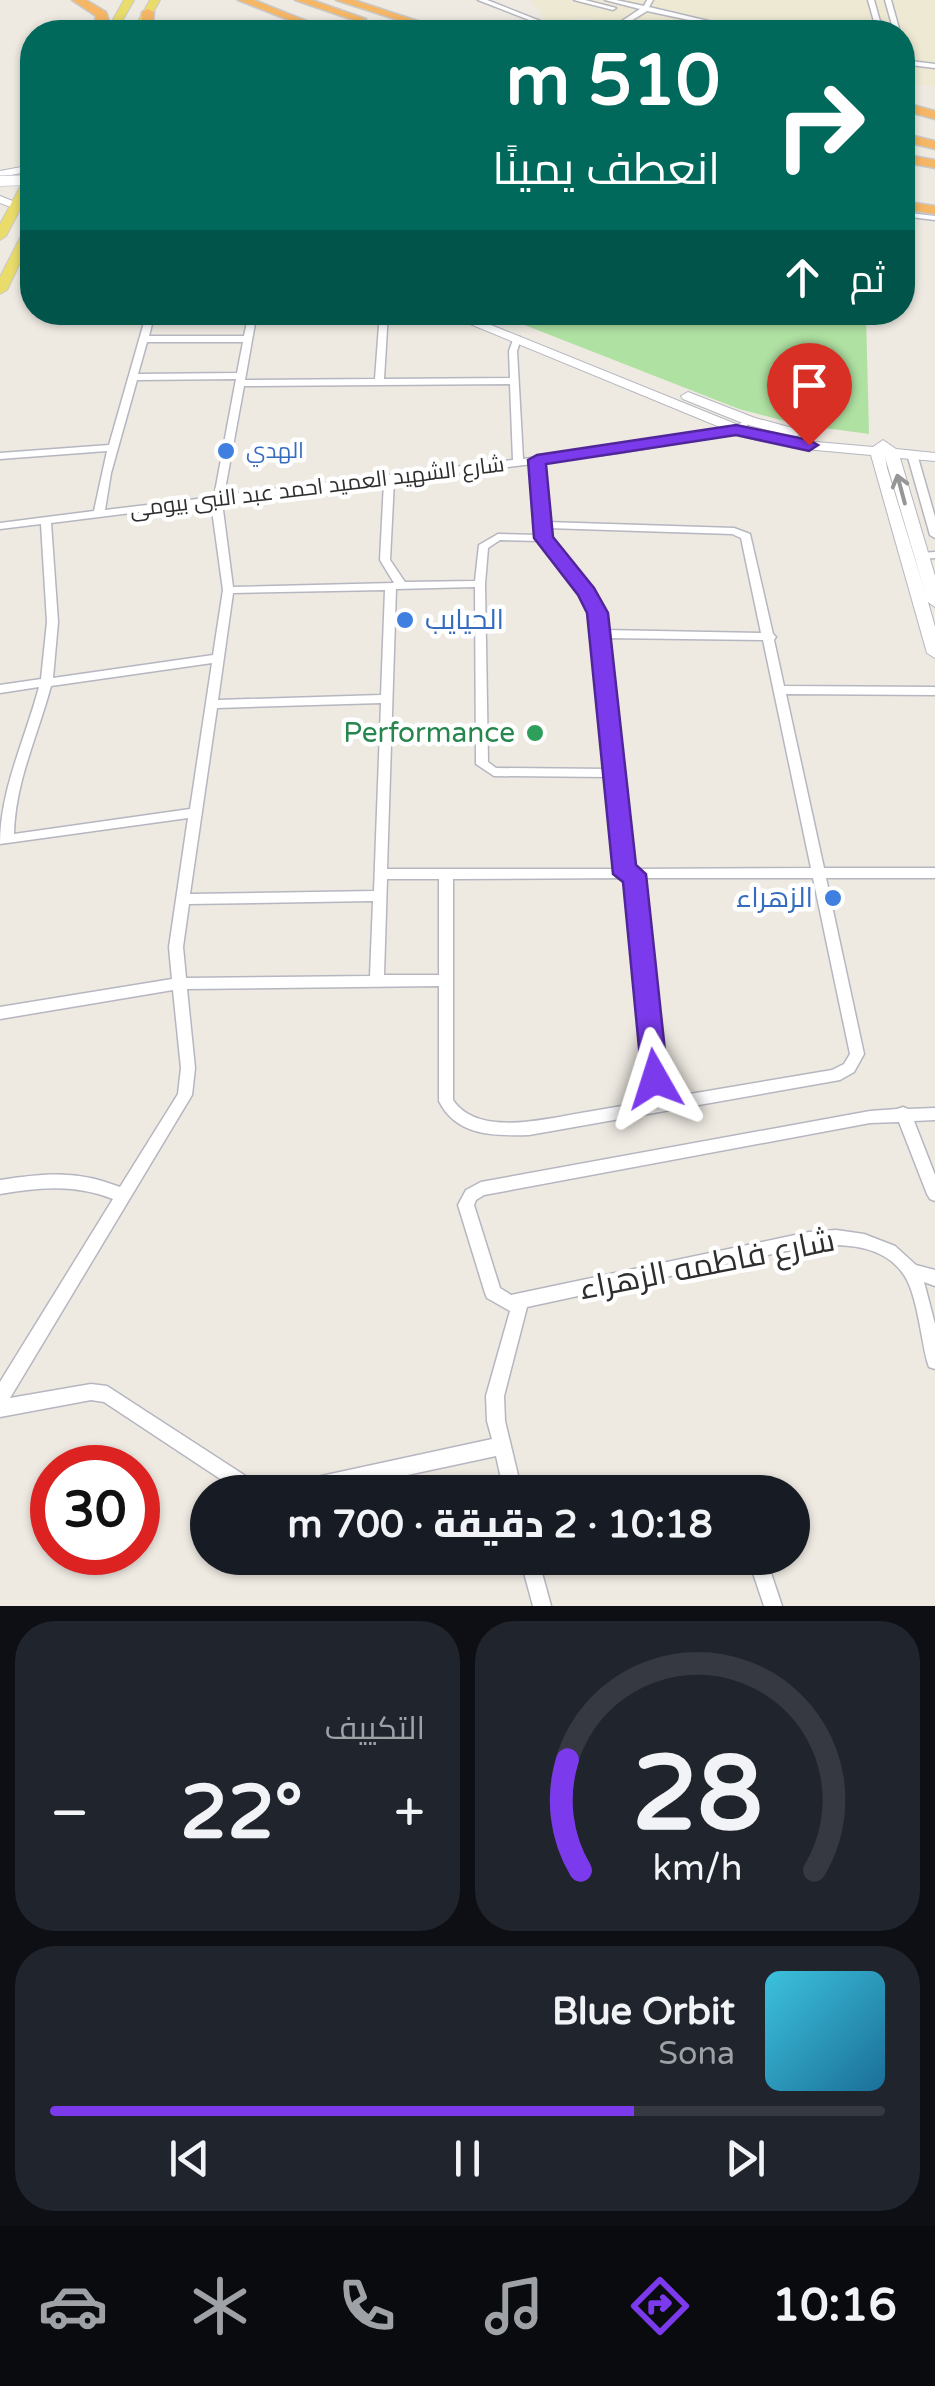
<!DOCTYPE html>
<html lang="ar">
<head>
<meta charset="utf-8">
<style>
	body { margin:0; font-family:"Varela Round",Cairo,sans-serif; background:#20242c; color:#f1f3f6; direction:rtl; height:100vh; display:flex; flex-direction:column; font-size:38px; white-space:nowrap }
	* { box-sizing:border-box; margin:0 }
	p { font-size:32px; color:#9ea1a6 }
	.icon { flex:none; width:55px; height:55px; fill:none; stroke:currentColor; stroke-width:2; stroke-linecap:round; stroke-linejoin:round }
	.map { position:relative; height:1606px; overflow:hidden; direction:ltr }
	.drawer { display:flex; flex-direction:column; gap:15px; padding:15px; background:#0d0f14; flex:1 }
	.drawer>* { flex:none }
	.hud { position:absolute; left:20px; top:20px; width:895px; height:305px; border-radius:40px; box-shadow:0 2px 8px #0004; direction:rtl; background:#00695c; color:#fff; overflow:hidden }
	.speed { position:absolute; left:30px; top:1445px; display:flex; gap:20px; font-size:50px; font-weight:700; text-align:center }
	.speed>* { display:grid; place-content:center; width:130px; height:130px; border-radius:50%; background:#171b24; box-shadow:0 2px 8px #0004; line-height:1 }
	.speed .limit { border:15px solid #d22; background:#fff; color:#111 }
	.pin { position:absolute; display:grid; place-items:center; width:85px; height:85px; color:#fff; margin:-102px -42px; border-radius:50% 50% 50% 0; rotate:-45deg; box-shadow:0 0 10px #0007 }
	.pin .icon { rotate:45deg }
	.me { position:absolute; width:110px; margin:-55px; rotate:354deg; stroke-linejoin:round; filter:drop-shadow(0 0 8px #0008) }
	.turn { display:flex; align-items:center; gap:35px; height:210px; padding:0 30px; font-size:45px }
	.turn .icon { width:130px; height:130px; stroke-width:2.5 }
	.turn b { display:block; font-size:70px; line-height:85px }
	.then { display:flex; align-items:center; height:95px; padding:0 30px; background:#0003; gap:20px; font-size:38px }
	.big { font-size:75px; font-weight:800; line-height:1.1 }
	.drawer .tile { flex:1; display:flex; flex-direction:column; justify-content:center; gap:15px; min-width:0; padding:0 35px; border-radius:40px; background:#20242c }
	.drawer .dial { align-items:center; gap:0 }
	.dial svg { height:260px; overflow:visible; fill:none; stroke:#363941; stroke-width:7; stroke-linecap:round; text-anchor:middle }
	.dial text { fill:#f1f3f6; stroke:none }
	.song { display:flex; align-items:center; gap:30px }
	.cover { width:120px; height:120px; border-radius:15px; background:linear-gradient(135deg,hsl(190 70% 55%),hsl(200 70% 35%)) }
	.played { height:10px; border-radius:5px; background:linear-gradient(90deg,#7c3aed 70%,#363941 70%) }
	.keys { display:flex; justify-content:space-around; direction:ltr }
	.heat { display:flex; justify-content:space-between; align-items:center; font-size:55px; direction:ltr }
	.drawer .tiles { flex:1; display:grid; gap:15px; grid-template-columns:1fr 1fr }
	.tile:last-child { grid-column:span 2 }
	.trip { position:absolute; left:190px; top:1475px; width:620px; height:100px; border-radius:50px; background:#171b24; box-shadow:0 2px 8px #0004; font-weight:800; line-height:100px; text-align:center; direction:rtl }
	.tab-bar { display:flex; height:160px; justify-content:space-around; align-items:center; background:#090b0e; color:#9ea1a6 }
	.tab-bar .icon { width:70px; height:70px }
	.tab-bar .active { color:#7c3aed }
	.tab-bar b { font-size:45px; color:#f1f3f6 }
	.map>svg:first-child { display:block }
	.education { fill:#eee9d3 }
	.green { fill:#afe1a2 }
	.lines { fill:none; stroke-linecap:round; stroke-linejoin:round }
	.street-casing { stroke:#b5b6c0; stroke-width:3 }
	.secondary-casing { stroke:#b5b6c0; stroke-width:2 }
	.primary-casing { stroke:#c9c9c9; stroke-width:2 }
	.highway-casing { stroke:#c9c9c9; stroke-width:3 }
	.street { fill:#fff; fill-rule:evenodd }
	.secondary { fill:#fff; fill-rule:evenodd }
	.primary { fill:#e9dc6b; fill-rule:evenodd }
	.highway { fill:#f5b666; fill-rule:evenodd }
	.secondary-bridge-casing { stroke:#b5b6c0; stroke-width:11; stroke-linecap:butt }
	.secondary-bridge { stroke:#fff; stroke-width:10 }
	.oneway { stroke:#969696 }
	.route { fill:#7c3aed; stroke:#51269a; stroke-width:2.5 }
	.shop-dot { fill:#3f7fe0; stroke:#fff; stroke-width:4 }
	.leisure-dot { fill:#2e9e5b; stroke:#fff; stroke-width:4 }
	.labels { text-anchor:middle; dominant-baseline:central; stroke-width:9; stroke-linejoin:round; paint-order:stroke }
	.far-shop-label { font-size:22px; fill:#366cbe; stroke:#fff; text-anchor:start }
	.far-street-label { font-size:22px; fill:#2e2e2e; stroke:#fff }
	.shop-label { font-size:28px; fill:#366cbe; stroke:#fff; text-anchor:start }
	.leisure-label { font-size:28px; fill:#27864d; stroke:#fff; text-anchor:end }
	.near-street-label { font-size:32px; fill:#2e2e2e; stroke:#fff }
</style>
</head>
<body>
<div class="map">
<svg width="935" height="1606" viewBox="0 0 935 1606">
	<rect width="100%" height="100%" fill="#eeeae2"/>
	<!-- education -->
	<path class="education" d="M531,0H935V87L903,83L902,32H645L589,18L546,21Z"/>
	<!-- green -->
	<path class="green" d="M494,313H866L869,434L796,424L739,409Z"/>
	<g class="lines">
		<!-- street casing -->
		<g class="street-casing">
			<path id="street" d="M478,0H487L568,32H560Z
				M574,0H585L616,8L613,10Z
				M605,0H616L644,6L647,0H653L649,7L755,32H745L647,11L613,32H584L587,30L607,31L640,9Z
				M868,0H874L883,32H877Z
				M885,0H891L900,32H894Z
				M902,60L935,64V68L902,64Z
				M902,212L935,216V220L902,216Z
				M147,312H155L149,336H244L249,312H257L245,380L375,379L380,312H388L384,379L510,378L509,351L514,337H520L521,339L517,351L523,459L619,447L733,428L741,423H747V427L736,433L619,453L542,462L547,522L734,528L750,534L773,634L776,637L774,640L784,686L935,687V695L786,694L824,868H935V878H826L864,1054L854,1072L840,1080L529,1135C494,1136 456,1136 439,1101V986L187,989L195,1068L192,1095L10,1398L91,1384L107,1386L261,1486L264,1492H240L104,1402L91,1400L0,1417V1382L113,1199C75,1184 39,1187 0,1194V1180C45,1173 77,1170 120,1187L178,1094L181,1068L173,990L0,1019V1007L172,979L169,947L188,818L0,844C0,789 25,740 39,687L0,693V685L41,679L47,622L41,524L0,529V523L94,511L107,451L0,459V453L109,445ZM147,342H243L237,373L138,374ZM236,379L214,497L105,510L111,473L137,380ZM510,384L513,460L224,495L244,386ZM532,464L538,535L498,534L479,545L475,581L405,582L390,560L394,481ZM384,482L380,560L394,583L233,587L222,502ZM211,503L223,590L213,655L53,678L58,622L51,523ZM547,528L732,534L741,538L761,633L604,630L603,613L592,593L548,538ZM500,540L540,541L582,594L591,613L608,769L496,768L488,762L485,584L488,548ZM475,587L476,764L494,776L608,777L618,869H387L396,589ZM385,590L381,695L218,700L233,593ZM605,638L763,640L811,868L631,869ZM212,663L190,809L14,834C15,782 38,735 51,686ZM381,703L374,891L190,894L217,708ZM629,878L651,1101C628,1105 604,1109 581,1113C545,1119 478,1137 453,1100V879ZM642,878H813L850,1054L844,1064L832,1070L666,1098ZM387,879H439V975H384ZM373,901L370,976L186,978L183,947L189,904Z
				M912,451L917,454L935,517V538L930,535L907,454Z
				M935,552V558L920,559L915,556L920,553Z
				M903,1107L908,1109L935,1108V1120L914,1121L935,1175V1201L930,1199L927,1194L899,1122L870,1123L484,1195L476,1200L474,1205L500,1288L511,1295L809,1232L836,1230L864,1234L895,1246L916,1265L935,1270V1286L924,1282L935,1324V1369L929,1367L927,1361C921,1338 917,1294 904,1275C884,1244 842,1243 809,1246L527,1307L504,1396L505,1421L522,1492H504L496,1456L328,1492H280L283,1486L289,1483L492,1439L487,1421L486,1396L510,1311L487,1298L485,1293L458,1205L466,1190L481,1182L870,1111L897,1109Z
				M520,1558H538L551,1606H533Z
				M748,1558H766L782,1606H764Z"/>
		</g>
		<!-- secondary casing -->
		<g class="secondary-casing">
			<path id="secondary" d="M32,165V171L0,177V171Z
				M0,196L20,204L21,206L16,209L0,203Z
				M441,312H459L753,431L794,440L873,447L883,440L896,449L935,453V461L900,458L935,576V607L928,602L935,627V658L927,653L871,455L794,448L744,437ZM885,456V457L925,592L887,468Z
				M688,392L755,418L800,430L802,433L795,437L745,424L683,399L681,396Z"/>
		</g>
		<!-- primary casing -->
		<g class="primary-casing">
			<path id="primary" d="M124,0H134L116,32H106Z
				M150,0H160L142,32H132Z
				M32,172V187L6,236L0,240V224L26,176Z
				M32,222V238L7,290L0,294V277L26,226Z"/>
		</g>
		<!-- highway casing -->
		<g class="highway-casing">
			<path id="highway" d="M72,0H86L106,12L109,21L103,32H93L96,16Z
				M238,0H254L334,32H319Z
				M295,0H312L366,19L356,21Z
				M336,0H354L451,32H435Z
				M148,9L154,12L152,32H141L142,12Z
				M902,102L935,111V119L902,110Z
				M902,133L935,141V149L902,141Z
				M902,154L935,160V168L902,162Z
				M902,201L935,206V214L902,209Z"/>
		</g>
		<!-- street -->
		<use href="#street" class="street"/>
		<!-- secondary -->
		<use href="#secondary" class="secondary"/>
		<!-- primary -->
		<use href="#primary" class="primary"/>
		<!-- highway -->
		<use href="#highway" class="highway"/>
		<!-- secondary-bridge casing -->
		<g class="secondary-bridge-casing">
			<path id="secondary-bridge" d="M0,181L32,180"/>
		</g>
		<!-- secondary-bridge -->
		<use href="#secondary-bridge" class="secondary-bridge"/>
	</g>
	<!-- one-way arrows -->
	<defs><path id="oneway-shaft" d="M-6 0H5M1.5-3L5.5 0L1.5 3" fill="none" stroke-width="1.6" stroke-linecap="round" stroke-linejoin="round" transform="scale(2.5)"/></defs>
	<use class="oneway" href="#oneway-shaft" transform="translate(901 489) rotate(-105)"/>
	<!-- route -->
	<path class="route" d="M736,425L809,440L818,445L809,451L736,435L546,464L553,537L594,588L608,613L636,865L646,874L668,1079L664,1087L655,1090L646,1087L642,1079L623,882L613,874L587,613L578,595L534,538L528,460L537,455Z"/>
	<!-- markers -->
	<g class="shop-dot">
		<circle cx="226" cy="451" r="10"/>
		<circle cx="405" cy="620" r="10"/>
		<circle cx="833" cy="898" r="10"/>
	</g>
	<circle class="leisure-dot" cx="535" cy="733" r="10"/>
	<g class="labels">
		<!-- far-shop labels -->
		<g class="far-shop-label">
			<text x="246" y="451">الهدي</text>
		</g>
		<!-- far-street labels -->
		<g class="far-street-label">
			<text transform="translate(317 487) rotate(-7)">شارع الشهيد العميد احمد عبد النبى بيومى</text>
		</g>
		<!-- shop labels -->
		<g class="shop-label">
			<text x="425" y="620">الحيايب</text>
			<text x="813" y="898" text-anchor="end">الزهراء</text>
		</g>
		<!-- leisure labels -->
		<g class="leisure-label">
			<text x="515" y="733">Performance</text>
		</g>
		<!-- near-street labels -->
		<g class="near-street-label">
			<text transform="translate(707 1265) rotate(-11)">شارع فاطمه الزهراء</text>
		</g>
	</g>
</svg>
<div class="speed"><div class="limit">30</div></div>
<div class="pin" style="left:809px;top:445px;background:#d93025"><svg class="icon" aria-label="arrive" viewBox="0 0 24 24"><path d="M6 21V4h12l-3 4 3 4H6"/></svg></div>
<svg class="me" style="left:655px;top:1079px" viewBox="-20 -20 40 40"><path d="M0-17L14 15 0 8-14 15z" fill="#7c3aed" stroke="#fff" stroke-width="4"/></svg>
<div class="trip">10:18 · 2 دقيقة · 700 m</div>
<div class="hud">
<div class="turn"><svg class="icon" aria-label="right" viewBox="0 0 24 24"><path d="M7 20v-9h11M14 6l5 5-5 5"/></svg><div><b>510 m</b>انعطف يمينًا</div></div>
<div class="then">ثم<svg class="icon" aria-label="ahead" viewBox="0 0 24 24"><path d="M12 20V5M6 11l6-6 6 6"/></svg></div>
</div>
</div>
<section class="drawer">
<div class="tiles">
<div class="tile dial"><svg viewBox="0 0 100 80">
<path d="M14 69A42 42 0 1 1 86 69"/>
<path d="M14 69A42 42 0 0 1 10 35" stroke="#7c3aed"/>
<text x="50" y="56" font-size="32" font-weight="700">28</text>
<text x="50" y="72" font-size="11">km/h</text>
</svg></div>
<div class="tile"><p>التكييف</p>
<div class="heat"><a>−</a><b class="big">22°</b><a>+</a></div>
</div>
<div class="tile">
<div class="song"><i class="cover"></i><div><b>Blue Orbit</b><p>Sona</p></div></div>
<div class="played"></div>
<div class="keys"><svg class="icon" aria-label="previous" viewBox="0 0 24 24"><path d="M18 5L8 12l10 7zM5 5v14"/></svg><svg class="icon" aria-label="pause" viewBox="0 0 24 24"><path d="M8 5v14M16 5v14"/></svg><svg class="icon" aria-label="next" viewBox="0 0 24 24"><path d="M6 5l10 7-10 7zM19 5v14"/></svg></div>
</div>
</div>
</section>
<nav class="tab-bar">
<b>10:16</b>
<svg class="icon active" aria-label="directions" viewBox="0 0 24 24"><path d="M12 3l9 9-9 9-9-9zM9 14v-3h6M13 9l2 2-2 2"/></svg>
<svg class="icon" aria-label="music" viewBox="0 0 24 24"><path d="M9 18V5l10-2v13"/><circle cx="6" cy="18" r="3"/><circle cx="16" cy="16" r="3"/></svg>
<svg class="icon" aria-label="phone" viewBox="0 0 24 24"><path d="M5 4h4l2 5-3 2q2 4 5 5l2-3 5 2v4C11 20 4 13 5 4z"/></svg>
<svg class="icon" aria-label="climate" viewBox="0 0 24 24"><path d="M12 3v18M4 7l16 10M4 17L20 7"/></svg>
<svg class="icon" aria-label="car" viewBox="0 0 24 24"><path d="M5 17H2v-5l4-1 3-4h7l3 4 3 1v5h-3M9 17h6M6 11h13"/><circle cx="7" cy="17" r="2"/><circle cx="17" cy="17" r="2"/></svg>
</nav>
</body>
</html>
